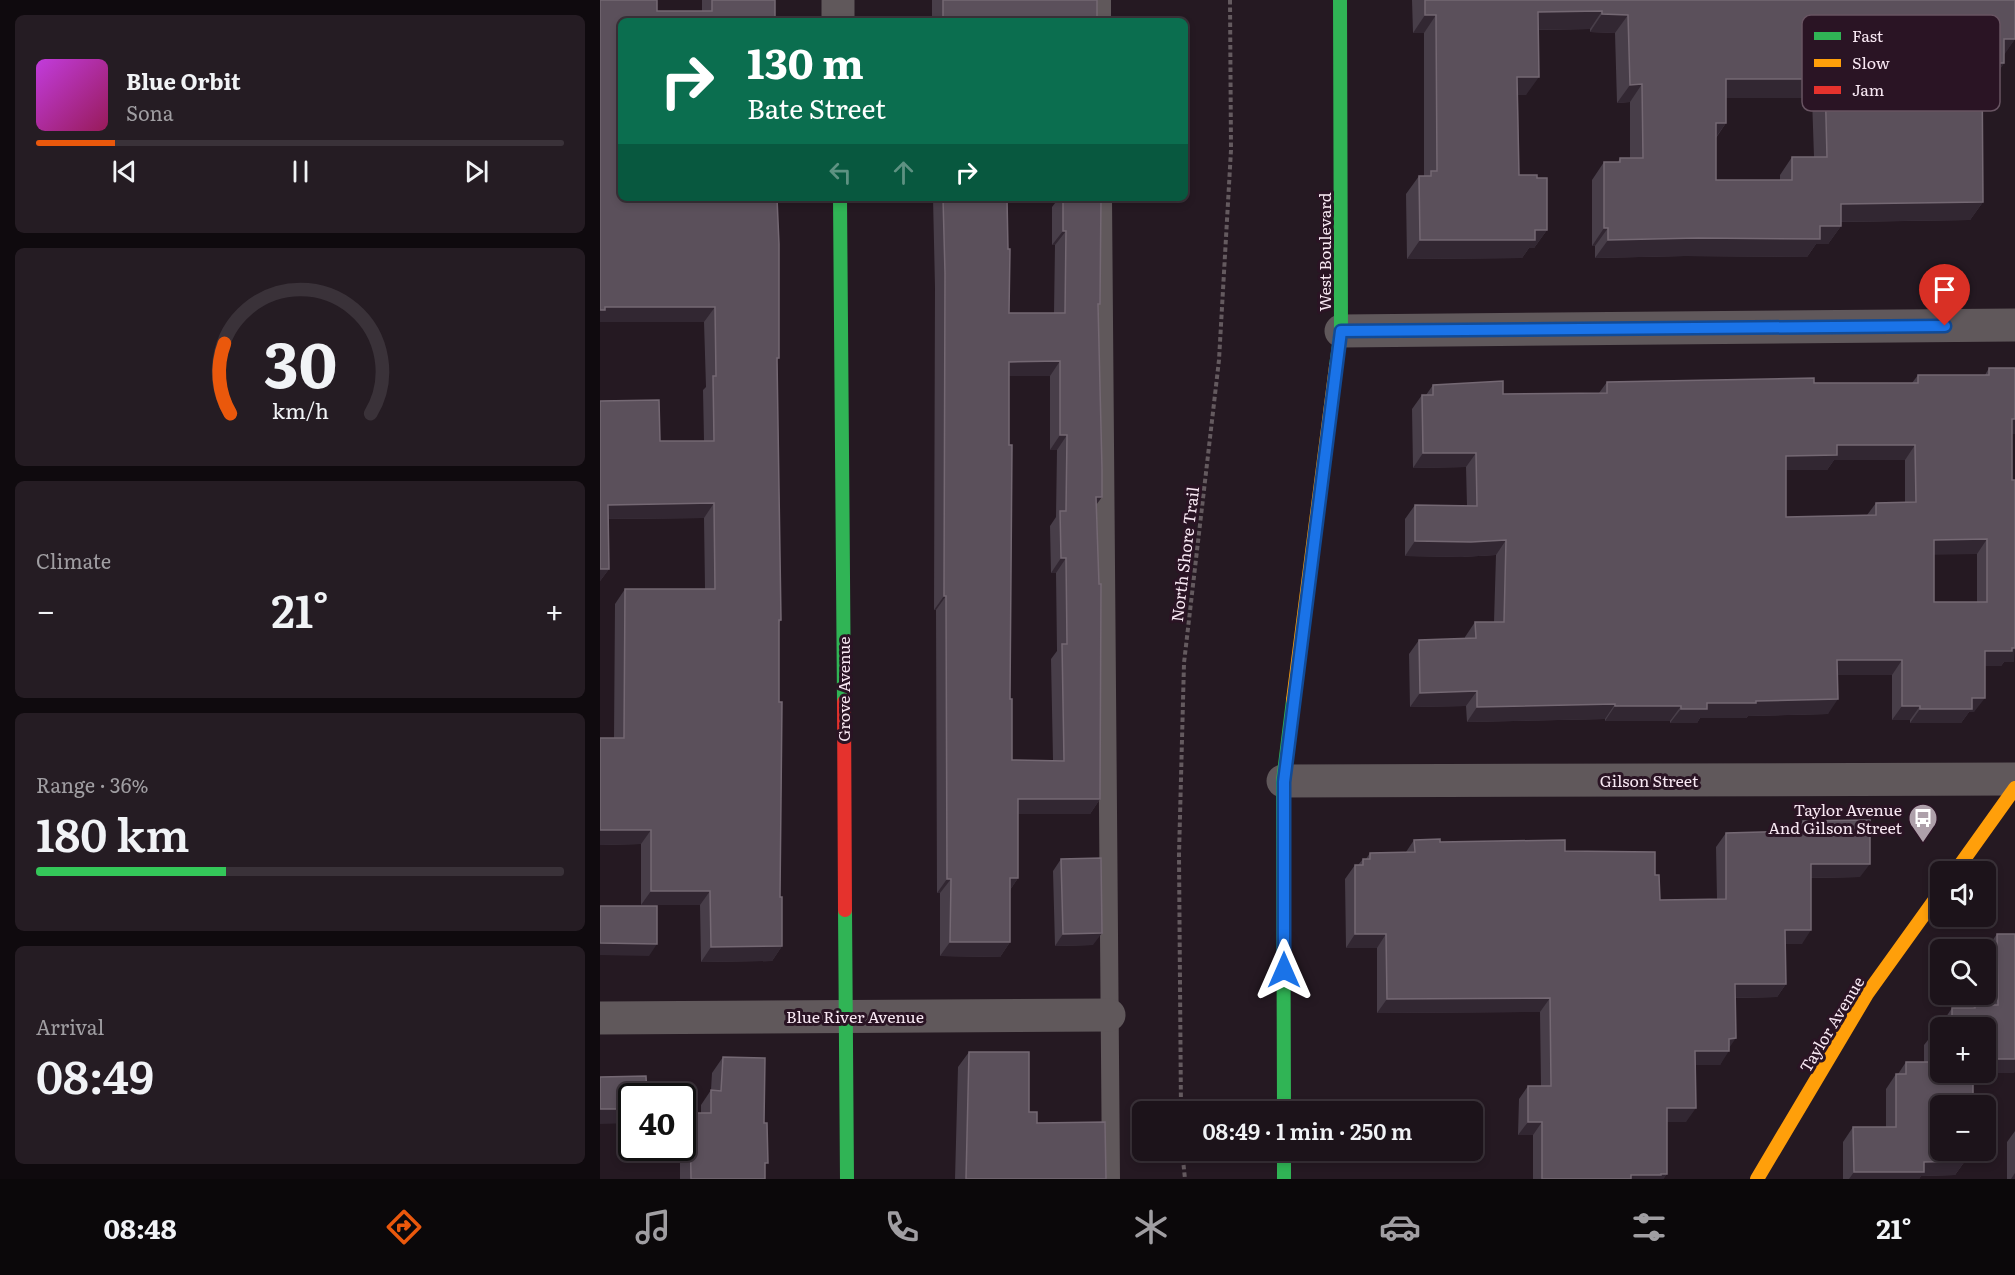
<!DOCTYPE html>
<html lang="en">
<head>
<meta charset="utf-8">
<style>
	body { margin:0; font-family:Literata,serif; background:#251c23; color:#f1f3f6; height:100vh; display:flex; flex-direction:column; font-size:22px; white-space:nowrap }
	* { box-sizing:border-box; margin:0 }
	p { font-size:20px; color:#a09ea2 }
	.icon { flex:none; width:33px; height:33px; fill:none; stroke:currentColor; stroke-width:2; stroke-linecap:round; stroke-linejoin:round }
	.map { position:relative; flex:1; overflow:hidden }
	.side { display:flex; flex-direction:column; gap:15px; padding:15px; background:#0f0a0e; width:600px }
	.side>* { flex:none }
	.hud { position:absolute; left:18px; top:18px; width:570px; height:183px; border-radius:9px; box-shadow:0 3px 9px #0003,0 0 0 2px #3a3239; background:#0b6e4f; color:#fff; overflow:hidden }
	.tools { position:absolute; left:1330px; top:861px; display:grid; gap:12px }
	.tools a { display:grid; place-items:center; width:66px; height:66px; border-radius:9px; background:#1c131a; box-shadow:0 3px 9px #0003,0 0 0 2px #3a3239; font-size:30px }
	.speed { position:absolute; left:18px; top:1083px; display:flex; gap:12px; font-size:30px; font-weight:700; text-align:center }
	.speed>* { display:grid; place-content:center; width:78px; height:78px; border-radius:50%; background:#1c131a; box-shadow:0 3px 9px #0003,0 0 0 2px #3a3239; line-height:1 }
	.speed .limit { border:3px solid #111; border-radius:9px; background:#fff; color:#111 }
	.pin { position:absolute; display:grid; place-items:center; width:51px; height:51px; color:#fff; margin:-62px -26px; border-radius:50% 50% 50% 0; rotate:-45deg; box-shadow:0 0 6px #0007 }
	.pin .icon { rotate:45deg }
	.me { position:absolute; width:66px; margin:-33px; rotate:0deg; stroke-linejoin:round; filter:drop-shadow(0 0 4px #0008) }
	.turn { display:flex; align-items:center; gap:21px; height:126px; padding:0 30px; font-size:27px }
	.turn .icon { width:78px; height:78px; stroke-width:2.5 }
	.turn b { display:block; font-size:42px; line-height:51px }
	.lanes { display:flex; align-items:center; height:57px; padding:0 30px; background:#0003; justify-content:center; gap:30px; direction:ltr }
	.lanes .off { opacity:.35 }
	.big { font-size:45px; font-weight:600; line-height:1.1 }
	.side .widget { flex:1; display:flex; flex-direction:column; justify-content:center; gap:9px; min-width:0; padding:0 21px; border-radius:9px; background:#251c23 }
	.side .dial { align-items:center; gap:0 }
	.dial svg { height:156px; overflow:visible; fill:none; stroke:#3a3239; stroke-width:7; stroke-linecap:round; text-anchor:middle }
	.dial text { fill:#f1f3f6; stroke:none }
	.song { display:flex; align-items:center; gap:18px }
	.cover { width:72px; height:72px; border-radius:9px; background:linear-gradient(135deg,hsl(290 70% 55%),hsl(330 70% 35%)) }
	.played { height:6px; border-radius:3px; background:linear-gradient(90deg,#ea580c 15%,#3a3239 15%) }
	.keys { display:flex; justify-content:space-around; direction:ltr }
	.heat { display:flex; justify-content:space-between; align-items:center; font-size:33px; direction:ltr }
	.charge { height:9px; border-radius:4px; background:linear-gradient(90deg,#34c759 36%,#3a3239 0) }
	.trip { position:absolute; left:532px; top:1101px; width:351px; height:60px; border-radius:9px; background:#1c131a; box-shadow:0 3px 9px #0003,0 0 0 2px #3a3239; font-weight:600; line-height:60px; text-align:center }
	.tabs { display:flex; height:96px; justify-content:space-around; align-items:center; background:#0b080a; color:#a09ea2 }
	.tabs .icon { width:42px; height:42px }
	.tabs .active { color:#ea580c }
	.tabs b { font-size:27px; color:#f1f3f6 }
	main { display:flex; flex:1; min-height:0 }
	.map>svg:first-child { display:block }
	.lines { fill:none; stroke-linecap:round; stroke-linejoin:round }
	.path { stroke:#645a5f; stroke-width:4; stroke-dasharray:4.5 3; stroke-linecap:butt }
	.lane { stroke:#60585b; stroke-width:18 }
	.street { stroke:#60585b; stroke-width:33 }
	.fast { stroke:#30b455; stroke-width:14 }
	.slow { stroke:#ff9f0a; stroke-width:14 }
	.jam { stroke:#e5322d; stroke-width:14 }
	.wall { fill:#483e49; fill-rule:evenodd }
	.shaded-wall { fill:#322732 }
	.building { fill:#5b505b; stroke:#746873; stroke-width:1.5; fill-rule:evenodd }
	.route-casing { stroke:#114b97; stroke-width:15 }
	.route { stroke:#1a73e8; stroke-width:10 }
	.labels { text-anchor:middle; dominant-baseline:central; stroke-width:6; stroke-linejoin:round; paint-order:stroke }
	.street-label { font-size:16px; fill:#f8e8f3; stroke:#2a1424 }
	.poi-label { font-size:16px; fill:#f8e8f3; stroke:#2a1424; text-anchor:end }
	.key { fill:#2a1424; stroke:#685462; stroke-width:1.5 }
	.key-label { font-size:16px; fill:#f8e8f3 }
</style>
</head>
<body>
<main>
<section class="side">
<div class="widget">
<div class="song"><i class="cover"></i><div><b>Blue Orbit</b><p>Sona</p></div></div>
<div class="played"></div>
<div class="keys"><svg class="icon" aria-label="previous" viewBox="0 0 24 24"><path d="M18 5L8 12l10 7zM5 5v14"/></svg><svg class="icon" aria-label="pause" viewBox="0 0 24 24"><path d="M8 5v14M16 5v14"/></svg><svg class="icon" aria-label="next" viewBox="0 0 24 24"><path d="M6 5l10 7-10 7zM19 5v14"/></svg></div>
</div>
<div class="widget dial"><svg viewBox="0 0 100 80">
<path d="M14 69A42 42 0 1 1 86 69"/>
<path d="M14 69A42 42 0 0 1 11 33" stroke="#ea580c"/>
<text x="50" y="56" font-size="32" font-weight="700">30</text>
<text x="50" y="72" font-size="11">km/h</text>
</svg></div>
<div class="widget"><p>Climate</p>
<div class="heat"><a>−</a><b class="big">21°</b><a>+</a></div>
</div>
<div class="widget"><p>Range · 36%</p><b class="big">180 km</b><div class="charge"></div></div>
<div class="widget"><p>Arrival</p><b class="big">08:49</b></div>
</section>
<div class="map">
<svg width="1415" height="1179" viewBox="0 0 1415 1179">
	<rect width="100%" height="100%" fill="#251922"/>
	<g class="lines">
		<!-- path -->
		<path class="path" d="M581,1112L579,855L584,663L619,360L631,150L630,0
			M582,1150L585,1179"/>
		<!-- lane -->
		<path class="lane" d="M502,0V21
			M503,198L511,1179"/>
		<!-- street -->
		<path class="street" d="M238,0V21
			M741,331L1415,325
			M683,781L1415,779
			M0,1018L509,1015"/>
		<!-- fast -->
		<path class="fast" d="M240,198L244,702
			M736,366L741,331L740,0
			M245,910L247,1179
			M684,1112L683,781L693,700
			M684,1150V1179"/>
		<!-- slow -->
		<path class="slow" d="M693,700L736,366
			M1355,872L1415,788
			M1157,1179L1267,994L1341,891"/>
		<!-- jam -->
		<path class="jam" d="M244,702L245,910"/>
	</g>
	<!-- wall -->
	<path class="wall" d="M0,0H57V11H102V0H175V21H21V198H177L179,244V358L177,360L181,620L179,623V702H182L180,897H182V946L172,961L101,962L100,905H41V844L0,845V738H14L15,604L25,589H105L104,518L8,519L9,569L0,581V401L59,400L60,441H104L103,390L106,387L104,322H0Z
		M332,0H497V21H332Z
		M812,0H1415V39L1404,54V63L1392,81H1382L1383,202L1370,220L1241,222V226L1228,244H1216L1207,257L1085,256L995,258V246H992V180L1004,162H1018L1020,158H1030V102L1017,103L1015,33L990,32V29L939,30L926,95H918L919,175L947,230L934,248H929L922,258L807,259L806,194L819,176H824V33H813ZM1126,98H1212L1214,157H1192L1180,175V180H1116V138L1126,123Z
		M333,198H407L409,313H454L455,245H452V207L459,198H501L498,307L496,505L500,799L490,814H418V878L410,890V942L400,957L340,956V893H337L336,610H334L335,287ZM409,376H450V450H457L456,517L450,526L451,573H456L457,651L451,659L453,760H412L410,699Z
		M1389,368L1415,434H1412L1414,662H1404L1401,666H1385L1374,712H1369L1361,723H1310V720H1292V675H1238L1228,714L1148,716L1146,718H1100L1097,723H1070V721H1005V719L867,722L866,706L810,707L809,654L819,640L865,639V637L875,622H894L896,555L861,557L805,556V519L815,505L867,506L866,467L813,468L812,409L822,395H826L833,385L903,394L999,393L1007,382L1312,383L1318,375H1385ZM1234,460H1305V502L1276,503L1267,515L1186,517V470H1227ZM1334,554H1377V602H1334Z
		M1203,821L1260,877L1211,878L1202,944H1185L1186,984L1177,997L1135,998L1129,1047L1120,1065H1095L1086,1122H1067V1174L1063,1179H933V1135H918L919,1099L928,1086H941L940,1012L777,1013V948H746L745,879L755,865H758L763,859H766L770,853L806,852L814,840L965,851L1055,875L1060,900L1117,899L1116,847L1126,833L1195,831Z
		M461,859L493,945L455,946L453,871Z
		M1397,934L1414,1073H1373L1341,1106L1365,1161L1355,1175L1321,1176L1319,1179H1243V1142L1253,1127H1286V1089L1296,1074H1298L1306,1062H1324V1045L1335,1031L1341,1072L1386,1028H1342V1023L1352,1008H1373L1375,1005H1388L1387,948Z
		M369,1052L429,1112L437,1123L506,1179H355L358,1067Z
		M123,1057L164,1123L165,1179H80V1148H82V1124L90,1113H101V1105L111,1090L112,1073Z
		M1415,1131V1179H1407V1142Z"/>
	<!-- shaded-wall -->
	<path class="shaded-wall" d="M1002,11L990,29L926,30L938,12Z
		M1002,14L1028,15L1015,33L990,32Z
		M825,15H836L824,33H813Z
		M1404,39H1415L1402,58Z
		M1382,63H1404L1392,81L1369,82Z
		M917,77H939L926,95H905Z
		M1126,79H1225L1212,98H1113Z
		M1042,84L1030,102L1017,103L1030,85Z
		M1116,123H1126L1113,141Z
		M1383,202L1370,220L1228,222L1241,204Z
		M1220,226H1241L1228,244H1216L1207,257L1085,256L995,258L1008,240Z
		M1004,228H1008L995,246H992Z
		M935,230H947L934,248H929L922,258L807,259L820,240Z
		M463,231H466L455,245H452Z
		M5,307H115L104,322H0V310Z
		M460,361L450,376H398L409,362Z
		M1412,419H1415V434H1402Z
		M460,435H467L457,450H450Z
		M1237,445H1315L1305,460H1234L1227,470H1175L1186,456Z
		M823,453H876L866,467L813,468Z
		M496,497H502L491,512Z
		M114,503L104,518L0,519L8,505Z
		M1387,539L1377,554L1323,555L1334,540Z
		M906,540L896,555L861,557L805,556L815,541Z
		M461,558H466L456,573H451Z
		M0,569H9L0,581Z
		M344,596H346L336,610H334Z
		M1412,648H1415L1414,662H1404L1401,666H1374L1385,651Z
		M1237,660H1302L1292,675H1227Z
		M877,691L866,706L810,707L820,693Z
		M1372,698H1385L1374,712H1369L1361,723H1310L1320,709Z
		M1238,699L1228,714L1148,716L1146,718H1100L1097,723H1070L1081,709L1107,703L1156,701Z
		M1015,704L1005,719L867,722L877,707Z
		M1015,706H1081L1070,721H1005Z
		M1302,706H1320L1310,720H1292Z
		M418,799H500L490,814H408Z
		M0,830H51L41,844L0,845Z
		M1211,864H1270L1260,877L1202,878Z
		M410,878H418L408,893Z
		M347,879H351L340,893H337Z
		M51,891H110L100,905H41Z
		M1185,930H1211L1202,944H1176Z
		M502,933L493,945L455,946L463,934Z
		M755,934H786L777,948H746Z
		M350,942H410L400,957L340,956Z
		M0,943L57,944L49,956L0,955Z
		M182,946L172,961L101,962L111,947Z
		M1135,984H1186L1177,997L1125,998Z
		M950,998L940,1012L777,1013L787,999Z
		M1136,1038L1127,1051H1129L1120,1065H1086L1095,1051L1129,1039Z
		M1386,1059H1415V1072L1414,1073H1363L1386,1072Z
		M1364,1100H1373L1370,1106H1360Z
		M1067,1108H1096L1086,1122H1057Z
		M0,1109H32V1123L0,1124Z
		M928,1122H942L933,1135H918Z
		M1365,1161L1355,1175L1321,1176L1319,1179H1249L1254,1172L1324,1162Z
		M1415,1173V1179H1411Z
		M1067,1174L1063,1179H1028L1031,1175Z"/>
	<!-- building -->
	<path class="building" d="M0,0H57V11H112V0H175V21H21V198H177L179,244V358H177L181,620H179V702H182L180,897H182V946L111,947L110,891H51V830H0V738H24L25,589H115L114,503L8,505L9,569H0V401L59,400L60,441H114L113,376H116L115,307H5V310H0Z
		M343,0H497V21H343Z
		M825,0H1415V39H1404V63H1382L1383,202L1241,204V226H1220V239L1098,238L1008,240V228H1004V162H1020V158H1043L1042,84L1030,85L1028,15L1002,14V11L938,12L939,77H917L919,175H937V178H947V230H935V240H820L819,176H831V171H837L836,15H825ZM1126,79H1225L1227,157H1192V180H1116V123H1126Z
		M343,198H407L408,249H410L409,313H465L466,231H463V198H501L500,304H498L502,469V497H496L499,584H501L500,799H418V878H410V942H350L351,879H347L346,596H344L345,273ZM460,361V435H467L466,511H460L461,558H466L467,644H462L464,761L412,760V699H410L412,445H409V362Z
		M1389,368H1415V419H1412V480H1415V648H1412V651H1385V698H1372V709H1320V706H1302V660H1237L1238,699L1156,701V703H1107V709H1081V706H1015V704L877,707V691L820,693L819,640L876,638L875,622H904L906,540L871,542L815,541V505L877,506L876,453H823L822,395H833V385L903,381V394L1007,393V382L1214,378V383H1318V375H1389ZM1237,445H1315L1316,502L1276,503V515L1186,517V456L1237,455ZM1387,539V602H1334V540Z
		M1270,820V864H1211V930H1185L1186,984H1135L1136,1038L1129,1039V1051H1095L1096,1108H1067V1174H1061V1175H1031V1179H942V1122H928V1086H951L950,998L787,999L786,934H755V865H763V859H770V853L815,852L814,840L840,839V842L965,840V851L1055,852V875H1059L1060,900L1126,899V833L1203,831V821Z
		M501,858L502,933L463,934L461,859Z
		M0,906H57V944L0,943Z
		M1397,934H1415V1059H1386V1028H1352V1008H1375V1005H1398Z
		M1335,1031H1341V1072H1373V1100H1364V1106H1341V1150H1365V1161L1324,1162V1172H1254L1253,1127H1296V1074H1306V1062H1335Z
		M369,1052H429V1112H437V1123L505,1122L506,1179H366Z
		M123,1057L165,1058L164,1123H167L168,1163H165V1179H91L90,1113H111V1090L121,1091Z
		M46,1076L47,1096H32V1109H0V1077Z"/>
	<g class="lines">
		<!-- route casing -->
		<g class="route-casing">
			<path id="route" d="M684,970V782L741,331L1345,326"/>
		</g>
		<!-- route -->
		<use href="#route" class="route"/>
	</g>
	<!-- icons -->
	<defs>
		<g id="bus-pin" transform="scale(1.5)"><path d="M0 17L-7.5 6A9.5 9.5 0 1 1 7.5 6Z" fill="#aea0aa" stroke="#2a1424"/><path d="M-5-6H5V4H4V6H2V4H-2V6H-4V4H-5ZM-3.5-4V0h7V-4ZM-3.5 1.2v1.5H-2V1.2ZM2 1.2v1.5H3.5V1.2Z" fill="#fff"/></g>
	</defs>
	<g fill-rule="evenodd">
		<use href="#bus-pin" x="1323" y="818"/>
	</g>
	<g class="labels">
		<!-- street labels -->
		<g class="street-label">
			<text transform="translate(724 252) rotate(-90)">West Boulevard</text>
			<text transform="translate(584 554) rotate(-83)">North Shore Trail</text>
			<text transform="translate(243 689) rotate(-90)">Grove Avenue</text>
			<text x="1049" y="780">Gilson Street</text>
			<text x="255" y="1016">Blue River Avenue</text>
			<text transform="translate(1231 1024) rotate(-59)">Taylor Avenue</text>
		</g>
		<!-- poi labels -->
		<g class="poi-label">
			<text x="1302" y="809">Taylor Avenue<tspan x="1302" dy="18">And Gilson Street</tspan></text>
		</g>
	</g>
	<!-- legend -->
	<rect x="1202" y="15" width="198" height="96" rx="9" class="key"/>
	<rect x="1214" y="32" width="27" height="8" fill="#30b455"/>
	<rect x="1214" y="59" width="27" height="8" fill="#ff9f0a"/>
	<rect x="1214" y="86" width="27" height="8" fill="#e5322d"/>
	<g class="key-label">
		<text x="1252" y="42">Fast</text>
		<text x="1252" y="69">Slow</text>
		<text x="1252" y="96">Jam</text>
	</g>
</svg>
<div class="tools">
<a><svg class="icon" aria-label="sound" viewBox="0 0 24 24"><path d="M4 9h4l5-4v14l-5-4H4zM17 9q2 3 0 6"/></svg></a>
<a><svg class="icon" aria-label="search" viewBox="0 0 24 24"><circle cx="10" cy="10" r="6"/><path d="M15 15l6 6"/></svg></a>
<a>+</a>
<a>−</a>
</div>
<div class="speed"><div class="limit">40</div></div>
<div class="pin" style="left:1345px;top:326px;background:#d93025"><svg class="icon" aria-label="arrive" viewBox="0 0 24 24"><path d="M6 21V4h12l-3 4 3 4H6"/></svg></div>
<svg class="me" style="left:684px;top:970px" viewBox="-20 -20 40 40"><path d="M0-17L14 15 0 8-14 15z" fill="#1a73e8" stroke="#fff" stroke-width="4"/></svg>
<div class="trip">08:49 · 1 min · 250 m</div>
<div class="hud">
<div class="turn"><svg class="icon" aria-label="right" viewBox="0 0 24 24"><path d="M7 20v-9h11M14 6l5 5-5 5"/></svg><div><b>130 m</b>Bate Street</div></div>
<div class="lanes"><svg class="icon off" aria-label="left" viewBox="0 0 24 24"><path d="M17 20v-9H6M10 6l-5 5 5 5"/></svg><svg class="icon off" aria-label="ahead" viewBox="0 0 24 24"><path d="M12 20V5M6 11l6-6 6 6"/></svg><svg class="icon" aria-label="right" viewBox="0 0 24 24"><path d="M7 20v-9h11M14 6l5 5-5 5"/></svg></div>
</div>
</div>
</main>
<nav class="tabs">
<b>08:48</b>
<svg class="icon active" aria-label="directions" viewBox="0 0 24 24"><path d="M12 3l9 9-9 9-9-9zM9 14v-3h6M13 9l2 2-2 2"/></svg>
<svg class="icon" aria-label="music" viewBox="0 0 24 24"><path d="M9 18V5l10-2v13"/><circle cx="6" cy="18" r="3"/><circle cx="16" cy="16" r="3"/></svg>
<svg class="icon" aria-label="phone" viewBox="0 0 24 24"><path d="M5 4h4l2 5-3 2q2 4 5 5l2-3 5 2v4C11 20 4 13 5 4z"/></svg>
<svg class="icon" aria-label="climate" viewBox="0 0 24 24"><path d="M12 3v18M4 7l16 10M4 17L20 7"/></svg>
<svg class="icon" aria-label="car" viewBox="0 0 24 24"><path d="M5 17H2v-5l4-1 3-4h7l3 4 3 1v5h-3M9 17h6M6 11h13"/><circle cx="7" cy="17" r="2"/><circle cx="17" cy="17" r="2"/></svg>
<svg class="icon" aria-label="filters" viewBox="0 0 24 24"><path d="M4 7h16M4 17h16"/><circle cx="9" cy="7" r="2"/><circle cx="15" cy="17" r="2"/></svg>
<b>21°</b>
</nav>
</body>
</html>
